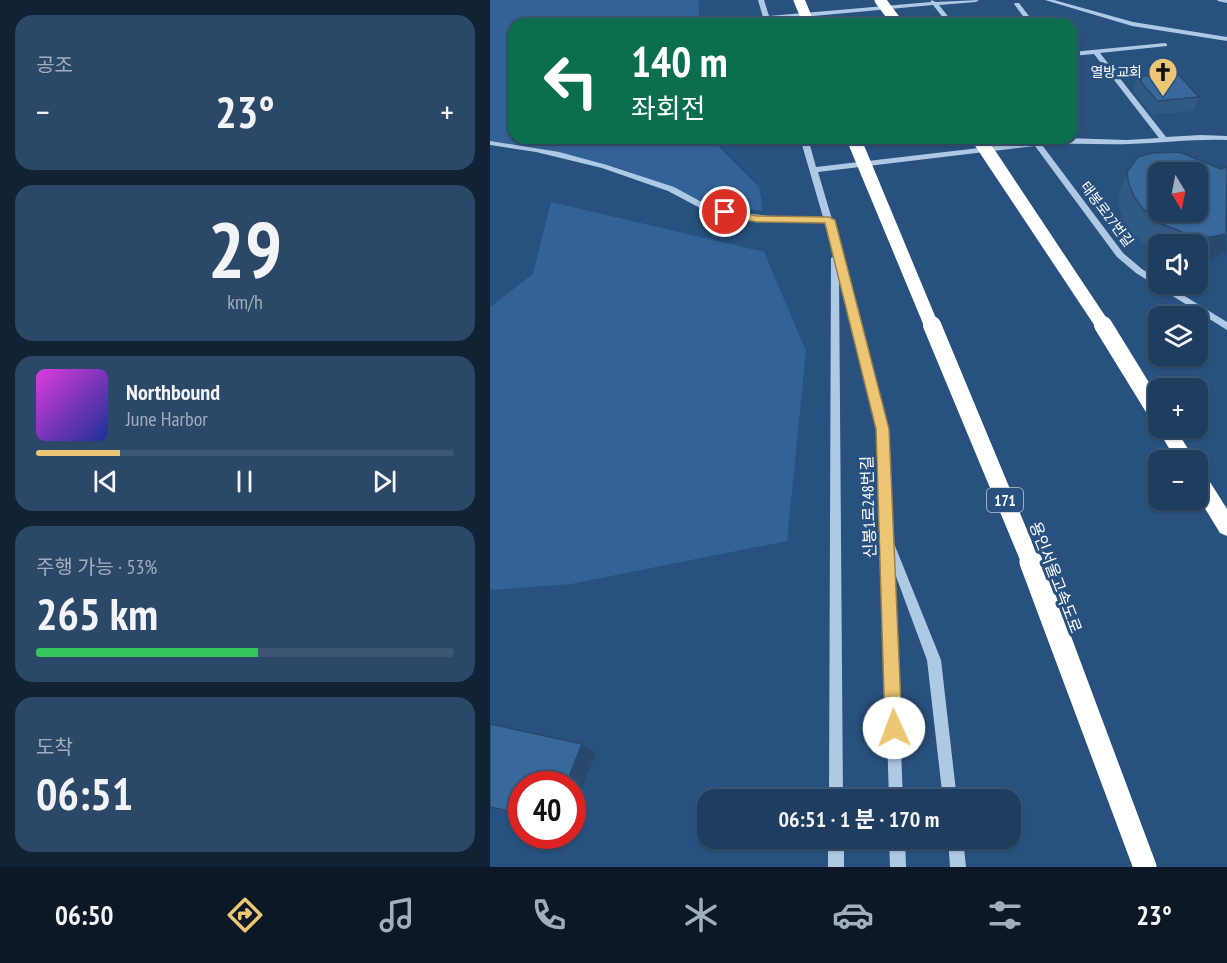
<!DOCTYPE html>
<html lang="ko">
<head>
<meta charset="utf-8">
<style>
	body { margin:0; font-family:"PT Sans Narrow","Noto Sans KR",sans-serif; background:#2b4868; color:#f1f3f6; height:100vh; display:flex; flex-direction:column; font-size:22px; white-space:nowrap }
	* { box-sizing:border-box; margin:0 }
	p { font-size:20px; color:#a1aebd }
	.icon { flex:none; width:33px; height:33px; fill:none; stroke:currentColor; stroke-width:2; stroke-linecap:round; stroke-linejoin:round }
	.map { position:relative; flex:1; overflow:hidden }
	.side { display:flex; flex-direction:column; gap:15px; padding:15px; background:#102234; width:490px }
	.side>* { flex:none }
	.banner { position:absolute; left:18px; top:18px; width:570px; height:126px; border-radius:18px; box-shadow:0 2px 4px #0004,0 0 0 2px #3c5674; background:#0b6e4f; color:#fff; overflow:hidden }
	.needle { width:39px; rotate:170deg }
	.controls { position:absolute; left:658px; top:162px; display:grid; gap:12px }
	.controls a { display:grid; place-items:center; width:60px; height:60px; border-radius:12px; background:#1e3d5f; box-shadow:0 2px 4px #0004,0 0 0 2px #3c5674; font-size:30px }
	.speed { position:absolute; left:18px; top:771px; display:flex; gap:12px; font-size:30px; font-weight:700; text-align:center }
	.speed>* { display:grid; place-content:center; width:78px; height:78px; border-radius:50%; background:#1e3d5f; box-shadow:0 2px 4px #0004,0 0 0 2px #3c5674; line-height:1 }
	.speed .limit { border:9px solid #d22; background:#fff; color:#111 }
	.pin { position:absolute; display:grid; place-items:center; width:51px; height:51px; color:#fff; margin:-26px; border:3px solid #fff; border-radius:50%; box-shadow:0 2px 6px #0007 }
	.me { position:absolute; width:66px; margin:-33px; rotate:358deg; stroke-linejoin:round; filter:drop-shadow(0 0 4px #0008) }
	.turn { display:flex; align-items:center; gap:21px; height:126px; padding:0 24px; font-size:27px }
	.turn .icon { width:78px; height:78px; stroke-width:2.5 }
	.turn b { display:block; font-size:42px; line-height:51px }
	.big { font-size:45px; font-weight:700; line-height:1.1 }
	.side .tile { flex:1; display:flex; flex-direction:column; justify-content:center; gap:9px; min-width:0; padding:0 21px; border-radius:18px; background:#2b4868 }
	.side .dial { align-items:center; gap:0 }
	.dial b { font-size:78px; line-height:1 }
	.song { display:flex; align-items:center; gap:18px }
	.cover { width:72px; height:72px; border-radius:9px; background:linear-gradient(135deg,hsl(300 70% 55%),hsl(230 70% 35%)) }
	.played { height:6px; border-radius:3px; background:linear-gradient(90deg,#ecc675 20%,#3c5674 20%) }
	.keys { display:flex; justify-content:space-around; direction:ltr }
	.heat { display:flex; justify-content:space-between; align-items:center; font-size:33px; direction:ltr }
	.charge { height:9px; border-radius:4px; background:linear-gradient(90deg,#34c759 53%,#3c5674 0) }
	.trip { position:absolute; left:207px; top:789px; width:324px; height:60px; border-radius:18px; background:#1e3d5f; box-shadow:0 2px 4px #0004,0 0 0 2px #3c5674; font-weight:700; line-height:60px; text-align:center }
	.menu { display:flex; height:96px; justify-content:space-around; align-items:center; background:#0c1826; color:#a1aebd }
	.menu .icon { width:42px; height:42px }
	.menu .selected { color:#ecc675 }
	.menu b { font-size:27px; color:#f1f3f6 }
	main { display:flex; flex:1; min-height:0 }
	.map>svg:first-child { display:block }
	.green { fill:#336396 }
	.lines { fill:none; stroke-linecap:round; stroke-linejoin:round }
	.minor { fill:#afc9e5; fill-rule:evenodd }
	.highway { fill:#fff; fill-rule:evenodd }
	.highway-bridge-far3 { stroke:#fff; stroke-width:11 }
	.highway-bridge-far2 { stroke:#fff; stroke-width:14 }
	.highway-bridge-far1 { stroke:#fff; stroke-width:18 }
	.highway-bridge { stroke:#fff; stroke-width:23 }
	.wall { fill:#315985 }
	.shaded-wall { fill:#28496c }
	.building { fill:#39689b; stroke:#28496c; stroke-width:1.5; fill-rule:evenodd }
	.route { fill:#ecc675; stroke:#99814c; stroke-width:1.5 }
	.labels { text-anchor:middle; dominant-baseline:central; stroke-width:6; stroke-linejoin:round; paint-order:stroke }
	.far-poi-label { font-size:14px; fill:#fff; stroke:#28517f; text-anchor:end }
	.far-street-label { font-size:14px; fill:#fff; stroke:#28517f }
	.shield { fill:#28517f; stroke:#becbd9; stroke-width:1.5 }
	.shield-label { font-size:15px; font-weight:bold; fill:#fff }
	.street-label { font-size:16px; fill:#fff; stroke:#28517f }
</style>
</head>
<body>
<main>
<section class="side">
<div class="tile"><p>공조</p>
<div class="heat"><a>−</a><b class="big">23°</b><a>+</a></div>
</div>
<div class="tile dial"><b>29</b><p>km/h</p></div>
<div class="tile">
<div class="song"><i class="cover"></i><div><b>Northbound</b><p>June Harbor</p></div></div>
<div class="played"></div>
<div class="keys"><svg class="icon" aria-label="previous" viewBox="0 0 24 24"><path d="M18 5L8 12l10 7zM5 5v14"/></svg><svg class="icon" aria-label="pause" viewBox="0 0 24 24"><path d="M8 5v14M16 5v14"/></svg><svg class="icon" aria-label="next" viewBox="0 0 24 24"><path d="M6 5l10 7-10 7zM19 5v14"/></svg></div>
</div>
<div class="tile"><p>주행 가능 · 53%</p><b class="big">265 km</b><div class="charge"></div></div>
<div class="tile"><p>도착</p><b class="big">06:51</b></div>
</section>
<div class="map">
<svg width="737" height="867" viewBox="0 0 737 867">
	<rect width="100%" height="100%" fill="#28517f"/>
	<!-- green -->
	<path class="green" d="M0,0H208L210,24H24V138H220L269,187L273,211L221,206L176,185L126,167L49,149L0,142Z
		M61,202L274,252L316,351L297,541L81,584L0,590V307L43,274Z"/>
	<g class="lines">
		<!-- minor -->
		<path class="minor" d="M268,0H274L279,16L441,2V0L446,2L489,0L486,2L449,5L464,24H458L443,5L280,20L281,24H275Z
			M555,0H564L643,22L737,37V41L642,26Z
			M727,0H737V3L728,1Z
			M525,3H529L545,24H539L524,4Z
			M675,43L677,44V46L610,53L676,137L711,135L737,136V140C704,139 672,143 639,144C610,145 581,142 552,145L633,253L652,269L669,280V284H675L737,322V330L646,273L627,257L545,146L328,172L368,307L398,429L403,541L451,660L467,800H453L437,660L404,571L413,800H399L388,429L349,275L353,800H339L341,258L344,256L334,222L280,221L236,216L214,210L178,191L112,168L46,152L0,145V141L69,152L117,165L184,187L219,206L236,211L280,216L333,217L310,138H318L326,167L575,138L637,140L669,138L604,54L582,56V52Z
			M338,838H354V867H338Z
			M399,838H415L416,867H400Z
			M458,838H473L476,867H460Z"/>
		<!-- highway -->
		<path class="highway" d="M669,424V428H685L705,460H686L667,428Z
			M708,472L715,474L737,509V536L730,533L708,497Z"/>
		<!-- highway-bridge-far3 -->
		<path class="highway-bridge-far3" d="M309,0L319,24
			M390,0L408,24
			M363,138L365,143
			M489,138L492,143"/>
		<!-- highway-bridge-far2 -->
		<path class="highway-bridge-far2" d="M365,142L442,327
			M491,142L614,327"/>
		<!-- highway-bridge-far1 -->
		<path class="highway-bridge-far1" d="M442,325L541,563
			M613,325L669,416"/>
		<!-- highway-bridge -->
		<path class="highway-bridge" d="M541,562L655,867"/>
	</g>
	<!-- wall -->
	<path class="wall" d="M647,77L709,97L703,111L662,115L643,91Z
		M648,157L736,252L723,259L708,262V244H669V252L659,248L642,233L633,220L629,206L628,197L637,172Z
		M0,724L92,744L106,753L32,784V816L0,808Z"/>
	<!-- shaded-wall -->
	<path class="shaded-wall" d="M736,234V252L723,259L708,262V259L720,237Z
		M92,744L106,753L82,812V784H76Z"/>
	<!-- building -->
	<path class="building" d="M687,73L709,97L667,101L647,77Z
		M689,152L731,169L737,167L736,234L720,237L697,234L669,223L652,208L643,195L638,181L637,172L648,157L662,153ZM669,172H708V212H669Z
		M0,724L92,744L76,784H32V814L0,807Z"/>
	<!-- route -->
	<path class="route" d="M235,209L267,216L339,217L345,220L399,429L412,728L410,734L404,737L397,734L395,728L386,429L335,223L267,222L232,215L230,212Z"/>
	<!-- icons -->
	<defs>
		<g id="church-pin" transform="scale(1.5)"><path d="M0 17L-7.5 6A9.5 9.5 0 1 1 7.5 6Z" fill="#ecc675" stroke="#28517f"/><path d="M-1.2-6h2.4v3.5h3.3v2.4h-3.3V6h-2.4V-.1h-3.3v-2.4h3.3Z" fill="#111"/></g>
	</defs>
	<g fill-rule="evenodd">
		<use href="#church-pin" x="673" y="72"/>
	</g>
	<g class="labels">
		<!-- far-poi labels -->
		<g class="far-poi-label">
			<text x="652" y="72">열방교회</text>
		</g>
		<!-- far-street labels -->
		<g class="far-street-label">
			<text transform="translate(617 214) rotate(53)">태봉로27번길</text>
		</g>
		<!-- shield labels -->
		<rect class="shield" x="497" y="488" width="36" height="24" rx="4.5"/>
		<g class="shield-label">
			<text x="515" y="500">171</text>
		</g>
		<!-- street labels -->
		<g class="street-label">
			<text transform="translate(378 507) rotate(-92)">신봉1로248번길</text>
			<text transform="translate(566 577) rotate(69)">용인서울고속도로</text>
		</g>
	</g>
</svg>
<div class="controls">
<a><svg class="needle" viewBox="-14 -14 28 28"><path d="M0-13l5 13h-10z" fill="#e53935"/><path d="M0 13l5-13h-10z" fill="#a1aebd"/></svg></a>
<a><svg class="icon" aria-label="sound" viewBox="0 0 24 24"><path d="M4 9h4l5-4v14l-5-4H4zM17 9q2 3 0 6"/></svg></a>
<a><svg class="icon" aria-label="layers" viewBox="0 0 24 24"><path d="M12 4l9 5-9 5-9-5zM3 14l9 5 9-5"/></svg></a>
<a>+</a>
<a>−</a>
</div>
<div class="speed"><div class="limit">40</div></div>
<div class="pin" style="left:235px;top:212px;background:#d93025"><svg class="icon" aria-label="arrive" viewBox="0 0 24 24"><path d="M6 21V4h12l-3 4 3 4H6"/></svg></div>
<svg class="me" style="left:404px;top:728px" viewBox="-20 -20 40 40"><circle r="19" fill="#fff"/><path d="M0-13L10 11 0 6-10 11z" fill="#ecc675"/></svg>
<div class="trip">06:51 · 1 분 · 170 m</div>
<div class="banner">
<div class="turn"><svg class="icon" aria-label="left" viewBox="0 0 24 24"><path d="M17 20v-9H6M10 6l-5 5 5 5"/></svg><div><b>140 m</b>좌회전</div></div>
</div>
</div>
</main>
<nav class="menu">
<b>06:50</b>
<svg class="icon selected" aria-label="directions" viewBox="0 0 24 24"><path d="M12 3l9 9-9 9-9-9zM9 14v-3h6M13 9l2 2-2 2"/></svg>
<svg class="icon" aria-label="music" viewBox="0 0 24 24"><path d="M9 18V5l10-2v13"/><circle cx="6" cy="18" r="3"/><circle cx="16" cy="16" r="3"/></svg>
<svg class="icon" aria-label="phone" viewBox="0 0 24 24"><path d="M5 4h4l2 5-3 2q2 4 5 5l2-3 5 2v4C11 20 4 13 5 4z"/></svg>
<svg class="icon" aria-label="climate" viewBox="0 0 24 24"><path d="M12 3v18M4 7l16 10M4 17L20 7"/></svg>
<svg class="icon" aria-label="car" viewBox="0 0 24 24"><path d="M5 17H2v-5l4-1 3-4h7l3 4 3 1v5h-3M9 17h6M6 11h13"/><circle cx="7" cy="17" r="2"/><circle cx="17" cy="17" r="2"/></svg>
<svg class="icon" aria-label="filters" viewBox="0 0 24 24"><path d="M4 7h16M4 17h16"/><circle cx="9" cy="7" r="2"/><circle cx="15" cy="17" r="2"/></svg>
<b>23°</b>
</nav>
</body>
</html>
